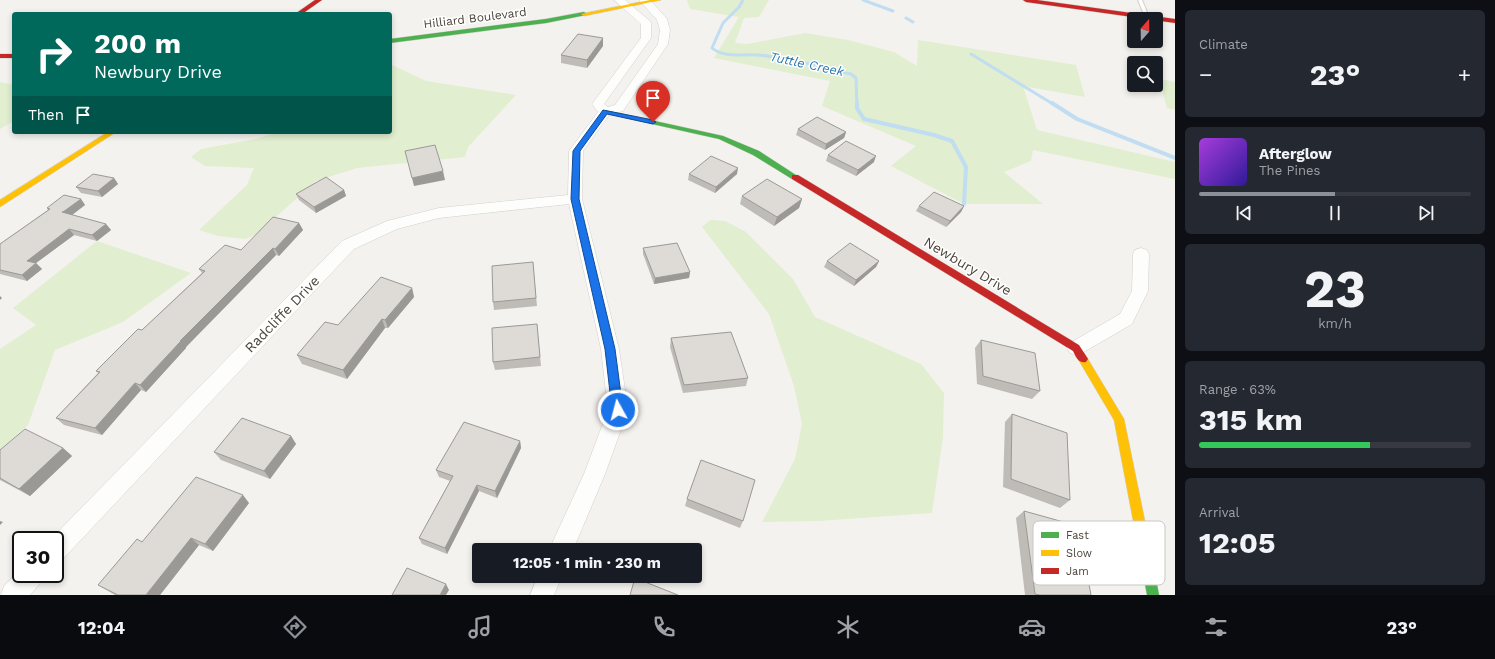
<!DOCTYPE html>
<html lang="en">
<head>
<meta charset="utf-8">
<style>
	body { margin:0; font-family:"Work Sans",sans-serif; background:#242831; color:#f1f3f6; height:100vh; display:flex; flex-direction:column; font-size:15px; white-space:nowrap }
	* { box-sizing:border-box; margin:0 }
	p { font-size:13px; color:#9ea1a6 }
	.icon { flex:none; width:22px; height:22px; fill:none; stroke:currentColor; stroke-width:2; stroke-linecap:round; stroke-linejoin:round }
	.map { position:relative; flex:1; overflow:hidden }
	.panel { display:flex; flex-direction:column; gap:10px; padding:10px; background:#0d0f14; width:320px }
	.panel>* { flex:none }
	.top-card { position:absolute; left:12px; top:12px; width:380px; height:122px; border-radius:4px; box-shadow:0 2px 6px #0003; background:#00695c; color:#fff; overflow:hidden }
	.needle { width:26px; rotate:20deg }
	.controls { position:absolute; left:1127px; top:12px; display:grid; gap:8px }
	.controls a { display:grid; place-items:center; width:36px; height:36px; border-radius:4px; background:#171b24; box-shadow:0 2px 6px #0003; font-size:20px }
	.speed { position:absolute; left:12px; top:531px; display:flex; gap:8px; font-size:20px; font-weight:700; text-align:center }
	.speed>* { display:grid; place-content:center; width:52px; height:52px; border-radius:50%; background:#171b24; box-shadow:0 2px 6px #0003; line-height:1 }
	.speed .limit { border:2px solid #111; border-radius:6px; background:#fff; color:#111 }
	.pin { position:absolute; display:grid; place-items:center; width:34px; height:34px; color:#fff; margin:-41px -17px; border-radius:50% 50% 50% 0; rotate:-45deg; box-shadow:0 0 4px #0007 }
	.pin .icon { rotate:45deg }
	.me { position:absolute; width:44px; margin:-22px; rotate:353deg; stroke-linejoin:round; filter:drop-shadow(0 0 3px #0008) }
	.turn { display:flex; align-items:center; gap:14px; height:84px; padding:0 16px; font-size:18px }
	.turn .icon { width:52px; height:52px; stroke-width:2.5 }
	.turn b { display:block; font-size:28px; line-height:34px }
	.then { display:flex; align-items:center; height:38px; padding:0 16px; background:#0003; gap:8px; font-size:15px }
	.big { font-size:30px; font-weight:700; line-height:1.1 }
	.panel .widget { flex:1; display:flex; flex-direction:column; justify-content:center; gap:6px; min-width:0; padding:0 14px; border-radius:6px; background:#242831 }
	.panel .dial { align-items:center; gap:0 }
	.dial b { font-size:52px; line-height:1 }
	.song { display:flex; align-items:center; gap:12px }
	.cover { width:48px; height:48px; border-radius:6px; background:linear-gradient(135deg,hsl(280 70% 55%),hsl(250 70% 35%)) }
	.played { height:4px; border-radius:2px; background:linear-gradient(90deg,#8c9099 50%,#363941 50%) }
	.keys { display:flex; justify-content:space-around; direction:ltr }
	.heat { display:flex; justify-content:space-between; align-items:center; font-size:22px; direction:ltr }
	.charge { height:6px; border-radius:3px; background:linear-gradient(90deg,#34c759 63%,#363941 0) }
	.trip { position:absolute; left:472px; top:543px; width:230px; height:40px; border-radius:4px; background:#171b24; box-shadow:0 2px 6px #0003; font-weight:700; line-height:40px; text-align:center }
	.menu { display:flex; height:64px; justify-content:space-around; align-items:center; background:#090b0e; color:#9ea1a6 }
	.menu .icon { width:28px; height:28px }
	.menu .active { color:#8c9099 }
	.menu b { font-size:18px; color:#f1f3f6 }
	main { display:flex; flex:1; min-height:0 }
	.map>svg:first-child { display:block }
	.green { fill:#e1eecf }
	.lines { fill:none; stroke-linecap:round; stroke-linejoin:round }
	.stream-far1 { stroke:#c0ddf1; stroke-width:3 }
	.stream { stroke:#c0ddf1; stroke-width:4 }
	.lane-casing { stroke:#d2d0cb; stroke-width:2 }
	.street-casing { stroke:#d2d0cb; stroke-width:1 }
	.fast-casing { stroke:#d3cfc5; stroke-width:1 }
	.slow-casing { stroke:#d3cfc5; stroke-width:1 }
	.jam-casing { stroke:#d3cfc5; stroke-width:1 }
	.lane { fill:#fdfdfc; fill-rule:evenodd }
	.street { fill:#fdfdfc; fill-rule:evenodd }
	.fast { fill:#4caf50; fill-rule:evenodd }
	.slow { fill:#ffc107; fill-rule:evenodd }
	.jam { fill:#c62828; fill-rule:evenodd }
	.wall { fill:#bfbcb8 }
	.shaded-wall { fill:#9b9996 }
	.building { fill:#dedbd6; stroke:#9b9996 }
	.route { fill:#1a73e8; stroke:#114b97 }
	.labels { text-anchor:middle; dominant-baseline:central; stroke-width:3; stroke-linejoin:round; paint-order:stroke }
	.far-street-label { font-size:12px; fill:#4b4439; stroke:#fff }
	.far-water-label { font-size:13px; font-style:italic; fill:#2e7ab2; stroke:#fff }
	.street-label { font-size:14px; fill:#4b4439; stroke:#fff }
	.key { fill:#fff; stroke:#c9c7c4; stroke-width:1 }
	.key-label { font-size:11px; fill:#4b4439 }
</style>
</head>
<body>
<main>
<div class="map">
<svg width="1175" height="595" viewBox="0 0 1175 595">
	<rect width="100%" height="100%" fill="#f4f2ee"/>
	<!-- green -->
	<path class="green" d="M687,0H769L759,17L744,18L735,43L747,44L805,33L848,40L894,52L917,66L918,40L1076,65L1085,97L1023,86L1037,130L1175,162V179L1033,150L1031,161L1004,172L1043,204H964L891,166L916,146L822,106L830,81L714,58L739,17L690,9Z
		M390,64L426,81L516,95L468,147L465,157L357,168L316,181L257,234L245,239L218,236L199,230L247,185L254,168L205,166L191,157L201,149L255,139L280,132H390Z
		M1159,79L1175,82V110L1167,108Z
		M0,82L14,85V121L0,129Z
		M710,220L725,221L746,232L793,279L815,317L921,364L944,393L943,437L932,513L819,521L762,522L795,459L802,424L794,386L769,314L702,227Z
		M97,241L191,273L123,322L55,350L28,425L0,450V349L36,325L13,308Z"/>
	<g class="lines">
		<!-- stream-far1 -->
		<path class="stream-far1" d="M743,0L739,7L723,23L712,48C723,58 743,54 757,55C789,57 820,67 851,74L856,78L857,104
			M863,0L893,11
			M906,18L913,22
			M971,54L1053,104"/>
		<!-- stream -->
		<path class="stream" d="M857,103V108L864,119L934,135L952,141L966,167L964,204
			M1052,103L1077,119L1175,158"/>
		<!-- lane casing -->
		<g class="lane-casing">
			<path id="lane" d="M1138,0H1142L1149,17V18L1145,17Z"/>
		</g>
		<!-- street casing -->
		<g class="street-casing">
			<path id="street" d="M614,0H625L650,21L651,23V38L604,104L608,107L615,105L658,44L660,30L657,20L639,0H650L667,19L670,30L668,44L623,111L609,115L583,151L582,199L619,349L628,410L605,474L573,550H549L584,474L608,410L601,349L569,204L439,218L397,229L354,249L63,559L55,563V540H50L342,241L387,221L439,208L568,195L569,151L598,112L592,104L641,38V24Z
				M1141,248L1147,250L1149,254L1148,291L1132,324L1082,353L1076,355L1070,353L1067,348L1070,343L1120,314L1132,291L1133,254L1135,250Z
				M21,569V574H45L41,582L30,595H1L4,586Z
				M538,576H562L554,595H530Z"/>
		</g>
		<!-- fast casing -->
		<g class="fast-casing">
			<path id="fast" d="M584,12L587,14L586,15L546,23L390,43V39L546,19Z
				M605,110L723,136L759,151L799,177L795,179H792L753,155L719,139L603,113V111Z
				M1143,535L1147,537L1149,541L1159,595H1147L1137,541L1139,537Z"/>
		</g>
		<!-- slow casing -->
		<g class="slow-casing">
			<path id="slow" d="M650,0H661L584,16L581,14Z
				M108,132H116L0,207V200Z
				M1083,355L1086,356L1124,419L1149,541L1147,545L1143,547L1139,545L1137,541L1114,420L1078,359L1080,356Z"/>
		</g>
		<!-- jam casing -->
		<g class="jam-casing">
			<path id="jam" d="M315,0H322L302,14H295Z
				M1023,0H1037L1175,19V23L1026,2Z
				M0,54H14V58H0Z
				M792,175H798L1079,345L1088,359L1086,362C1079,364 1076,357 1073,351L792,179Z"/>
		</g>
		<!-- lane -->
		<use href="#lane" class="lane"/>
		<!-- street -->
		<use href="#street" class="street"/>
		<!-- fast -->
		<use href="#fast" class="fast"/>
		<!-- slow -->
		<use href="#slow" class="slow"/>
		<!-- jam -->
		<use href="#jam" class="jam"/>
	</g>
	<!-- wall -->
	<path class="wall" d="M603,38V46L587,68L561,63V55Z
		M798,129L846,132L844,138L825,150L796,135Z
		M828,155L874,162L856,176L826,161Z
		M689,174H737L715,193L688,180Z
		M114,178L118,184L102,197L81,193L76,187Z
		M344,190L346,196L316,213L299,200L296,194Z
		M742,196L802,199L799,208L774,226L740,204Z
		M81,199L85,205L72,215L106,224L111,230L97,241L74,235L36,263L42,269L27,281L0,274V244L48,210L47,208Z
		M919,206H964L961,212L946,227L916,211Z
		M299,223L303,230L279,256L276,255L186,347V348L146,392L141,390L102,435L64,425L56,418L98,373L96,371L142,330L202,273L199,269Z
		M643,248L690,272L689,278L654,284L643,254Z
		M827,261H879L876,267L854,286L824,267Z
		M533,262L537,306L494,310L493,302Z
		M412,288L414,297L388,328H385L347,379L302,364L297,355L338,325Z
		M537,324L541,366L495,370L493,362Z
		M671,338L748,378L746,386L683,393L670,347Z
		M981,340L1040,391L1032,399L977,384L975,348Z
		M1012,414L1070,500L1060,508L1003,487L1005,422Z
		M291,436L296,444L270,479L221,460L214,452Z
		M520,441L521,448L497,498L479,491L447,554L422,544L419,538L450,481L439,477L436,470Z
		M63,448L72,456L30,496L0,480V450Z
		M687,499L743,521L740,528L685,506Z
		M249,503L213,551L199,545L160,595H115L98,585L142,542Z
		M1024,511L1091,595H1025L1016,518Z"/>
	<!-- shaded-wall -->
	<path class="shaded-wall" d="M603,38V46L587,68V60Z
		M846,132L844,138L825,150L826,144Z
		M876,156L874,162L856,176L858,170Z
		M738,168L737,174L715,193L716,187Z
		M443,171L445,180L414,186L412,178Z
		M114,178L118,184L102,197L98,191Z
		M344,190L346,196L316,213L314,207Z
		M81,199L85,205L68,218L63,212Z
		M802,199L799,208L774,226L777,217Z
		M964,206L961,212L946,227L950,221Z
		M299,223L303,230L279,256L275,249Z
		M106,224L111,230L97,241L92,235Z
		M69,229L74,235L32,266L27,261Z
		M273,248L276,255L186,347V348L146,392L140,385L180,341Z
		M879,261L876,267L854,286L856,280Z
		M36,263L42,269L27,281L22,275Z
		M690,272L689,278L654,284L655,278Z
		M412,288L414,297L388,328L385,320Z
		M0,296L2,298L0,300Z
		M382,319L385,328L347,379L343,370Z
		M135,383L141,390L102,435L95,428Z
		M291,436L296,444L270,479L264,471Z
		M520,441L521,448L497,498L495,491Z
		M63,448L72,456L30,496L19,489Z
		M477,485L479,491L447,554L445,548Z
		M243,495L249,503L213,551L205,544Z
		M0,521L3,522L0,525Z
		M191,538L199,545L160,595H146Z
		M446,584L449,590L446,595H440Z"/>
	<!-- building -->
	<path class="building" d="M578,34L603,38L587,60L561,55Z
		M817,117L846,132L826,144L798,129Z
		M846,141L876,156L858,170L828,155Z
		M435,145L443,171L412,178L405,151Z
		M711,156L738,168L716,187L689,174Z
		M93,174L114,178L98,191L76,187Z
		M326,177L344,190L314,207L296,194Z
		M767,179L802,199L777,217L742,196Z
		M934,192L964,206L950,221L919,206Z
		M64,195L81,199L63,212H62L106,224L92,235L69,229L27,261L36,263L22,275L0,270V244L50,209L47,208Z
		M273,217L299,223L275,249L273,248L180,341H181L140,385L135,383L95,428L56,418L100,372L96,371L138,329L142,330L205,271L199,269L225,245L241,250Z
		M677,243L690,272L655,278L643,248Z
		M850,243L879,261L856,280L827,261Z
		M533,262L536,298L493,302L492,266Z
		M381,277L412,288L385,320L382,319L343,370L297,355L325,322L338,325Z
		M537,324L540,357L493,362L492,328Z
		M731,332L748,378L684,385L671,338Z
		M981,340L1035,353L1040,391L983,376Z
		M1012,414L1067,433L1070,500L1011,479Z
		M242,418L291,436L264,471L214,452Z
		M464,422L520,441L495,491L477,485L445,548L419,538L453,476L436,470Z
		M25,429L63,448L19,489L0,478V450Z
		M701,460L755,480L743,521L687,499Z
		M196,477L243,495L205,544L191,538L146,595H118L98,585L137,539L142,542Z
		M1024,511L1078,526L1091,595H1040L1035,594Z
		M407,568L446,584L440,595H392Z
		M635,578L678,595H630Z"/>
	<!-- route -->
	<path class="route" d="M603,110L653,120L656,122L653,124L607,114L580,151L579,199L615,349L623,410L621,413L618,415L614,413L612,410L605,349L571,199L573,151Z"/>
	<g class="labels">
		<!-- far-street labels -->
		<g class="far-street-label">
			<text transform="translate(475 18) rotate(-7)">Hilliard Boulevard</text>
		</g>
		<!-- far-water labels -->
		<g class="far-water-label">
			<text transform="translate(807 64) rotate(12)">Tuttle Creek</text>
		</g>
		<!-- street labels -->
		<g class="street-label">
			<text transform="translate(968 266) rotate(31)">Newbury Drive</text>
			<text transform="translate(282 314) rotate(-46)">Radcliffe Drive</text>
		</g>
	</g>
	<!-- legend -->
	<rect x="1033" y="521" width="132" height="64" rx="6" class="key"/>
	<rect x="1041" y="532" width="18" height="6" fill="#4caf50"/>
	<rect x="1041" y="550" width="18" height="6" fill="#ffc107"/>
	<rect x="1041" y="568" width="18" height="6" fill="#c62828"/>
	<g class="key-label">
		<text x="1066" y="539">Fast</text>
		<text x="1066" y="557">Slow</text>
		<text x="1066" y="575">Jam</text>
	</g>
</svg>
<div class="controls">
<a><svg class="needle" viewBox="-14 -14 28 28"><path d="M0-13l5 13h-10z" fill="#e53935"/><path d="M0 13l5-13h-10z" fill="#9ea1a6"/></svg></a>
<a><svg class="icon" aria-label="search" viewBox="0 0 24 24"><circle cx="10" cy="10" r="6"/><path d="M15 15l6 6"/></svg></a>
</div>
<div class="speed"><div class="limit">30</div></div>
<div class="pin" style="left:653px;top:122px;background:#d93025"><svg class="icon" aria-label="arrive" viewBox="0 0 24 24"><path d="M6 21V4h12l-3 4 3 4H6"/></svg></div>
<svg class="me" style="left:618px;top:410px" viewBox="-20 -20 40 40"><circle r="17" fill="#1a73e8" stroke="#fff" stroke-width="3"/><path d="M0-11L8 9 0 5-8 9z" fill="#fff"/></svg>
<div class="trip">12:05 · 1 min · 230 m</div>
<div class="top-card">
<div class="turn"><svg class="icon" aria-label="right" viewBox="0 0 24 24"><path d="M7 20v-9h11M14 6l5 5-5 5"/></svg><div><b>200 m</b>Newbury Drive</div></div>
<div class="then">Then<svg class="icon" aria-label="arrive" viewBox="0 0 24 24"><path d="M6 21V4h12l-3 4 3 4H6"/></svg></div>
</div>
</div>
<section class="panel">
<div class="widget"><p>Climate</p>
<div class="heat"><a>−</a><b class="big">23°</b><a>+</a></div>
</div>
<div class="widget">
<div class="song"><i class="cover"></i><div><b>Afterglow</b><p>The Pines</p></div></div>
<div class="played"></div>
<div class="keys"><svg class="icon" aria-label="previous" viewBox="0 0 24 24"><path d="M18 5L8 12l10 7zM5 5v14"/></svg><svg class="icon" aria-label="pause" viewBox="0 0 24 24"><path d="M8 5v14M16 5v14"/></svg><svg class="icon" aria-label="next" viewBox="0 0 24 24"><path d="M6 5l10 7-10 7zM19 5v14"/></svg></div>
</div>
<div class="widget dial"><b>23</b><p>km/h</p></div>
<div class="widget"><p>Range · 63%</p><b class="big">315 km</b><div class="charge"></div></div>
<div class="widget"><p>Arrival</p><b class="big">12:05</b></div>
</section>
</main>
<nav class="menu">
<b>12:04</b>
<svg class="icon active" aria-label="directions" viewBox="0 0 24 24"><path d="M12 3l9 9-9 9-9-9zM9 14v-3h6M13 9l2 2-2 2"/></svg>
<svg class="icon" aria-label="music" viewBox="0 0 24 24"><path d="M9 18V5l10-2v13"/><circle cx="6" cy="18" r="3"/><circle cx="16" cy="16" r="3"/></svg>
<svg class="icon" aria-label="phone" viewBox="0 0 24 24"><path d="M5 4h4l2 5-3 2q2 4 5 5l2-3 5 2v4C11 20 4 13 5 4z"/></svg>
<svg class="icon" aria-label="climate" viewBox="0 0 24 24"><path d="M12 3v18M4 7l16 10M4 17L20 7"/></svg>
<svg class="icon" aria-label="car" viewBox="0 0 24 24"><path d="M5 17H2v-5l4-1 3-4h7l3 4 3 1v5h-3M9 17h6M6 11h13"/><circle cx="7" cy="17" r="2"/><circle cx="17" cy="17" r="2"/></svg>
<svg class="icon" aria-label="filters" viewBox="0 0 24 24"><path d="M4 7h16M4 17h16"/><circle cx="9" cy="7" r="2"/><circle cx="15" cy="17" r="2"/></svg>
<b>23°</b>
</nav>
</body>
</html>
